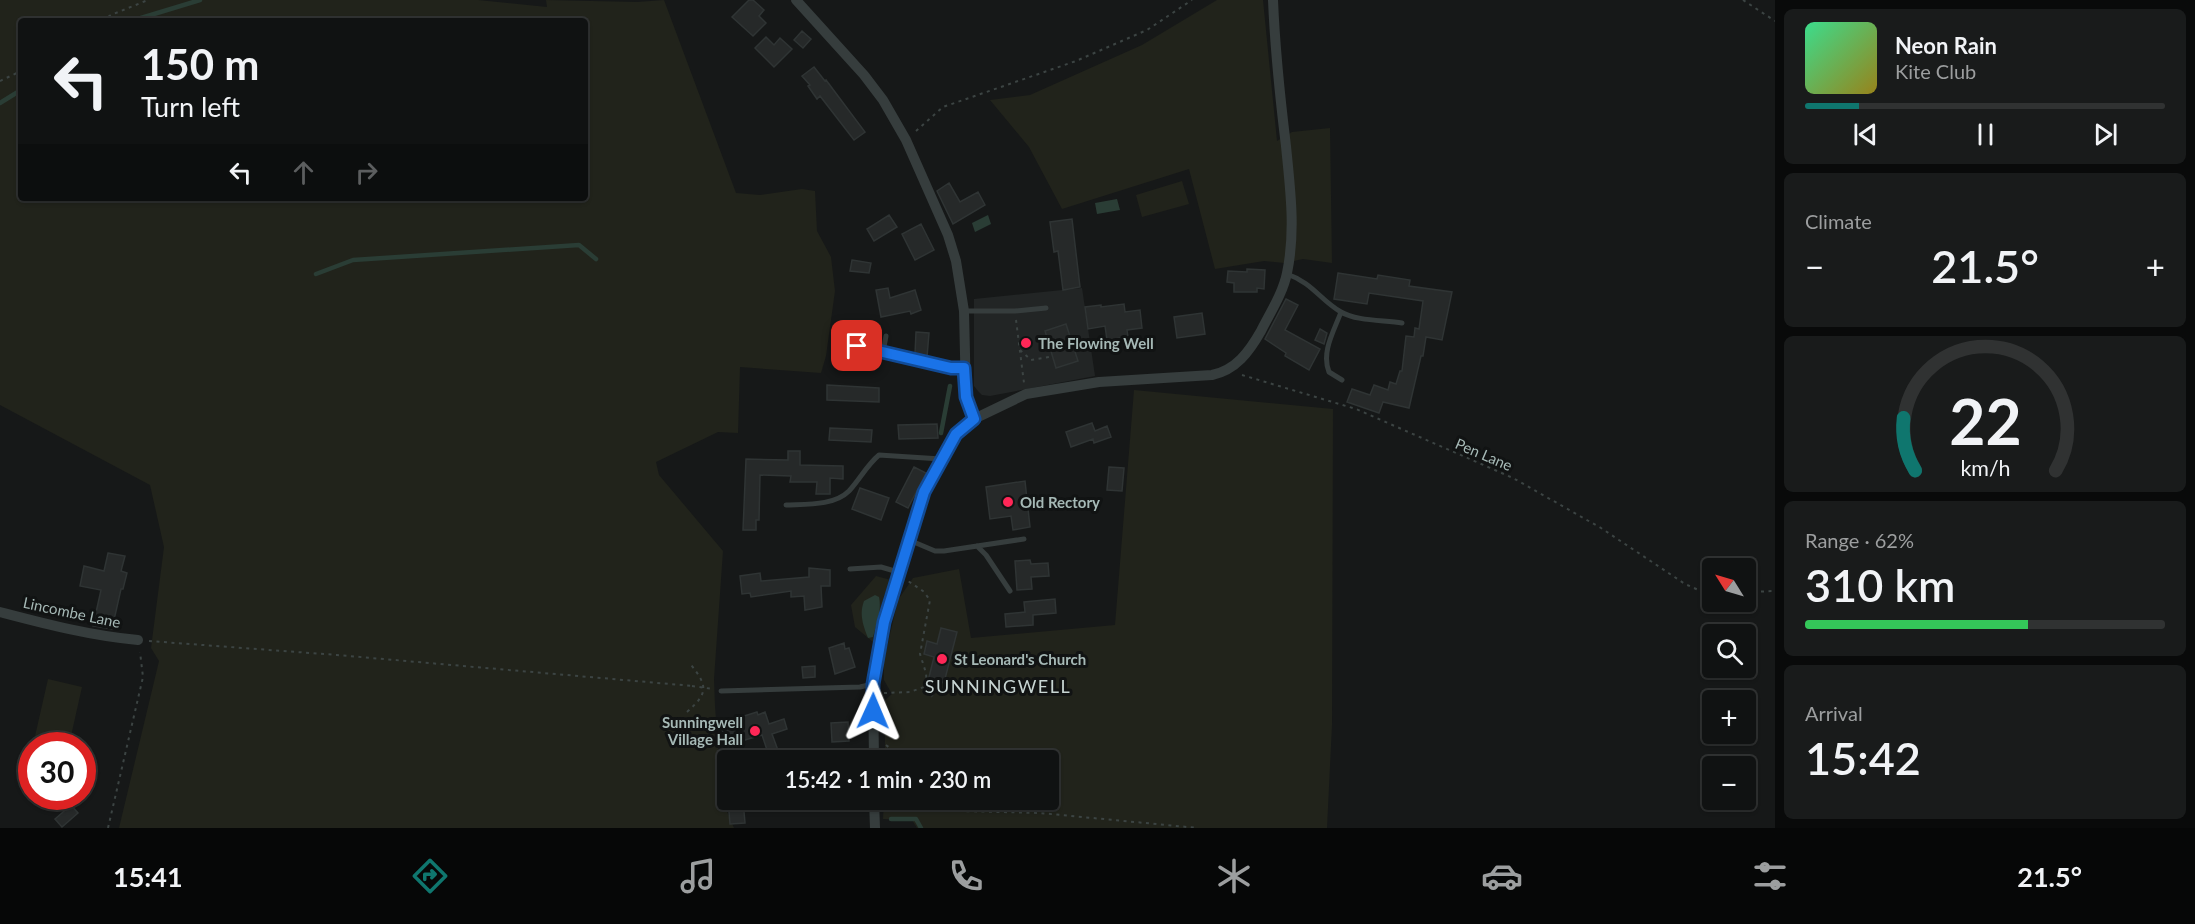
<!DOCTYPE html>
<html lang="en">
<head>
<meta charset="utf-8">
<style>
	body { margin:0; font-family:Lato,sans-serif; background:#191b1b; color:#f1f3f6; height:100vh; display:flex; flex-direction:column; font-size:22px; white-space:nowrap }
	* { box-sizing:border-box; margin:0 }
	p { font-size:20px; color:#9c9e9f }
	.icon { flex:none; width:33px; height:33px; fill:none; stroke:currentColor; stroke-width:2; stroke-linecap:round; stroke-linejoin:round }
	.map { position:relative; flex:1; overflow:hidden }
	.panel { display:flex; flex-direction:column; gap:9px; padding:9px; background:#090a0a; width:420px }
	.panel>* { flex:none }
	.hud { position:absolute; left:18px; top:18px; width:570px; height:183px; border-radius:6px; box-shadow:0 2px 4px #0004,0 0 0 2px #303232; background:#101212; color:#f1f3f6; overflow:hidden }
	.needle { width:39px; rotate:307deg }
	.tools { position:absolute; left:1702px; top:558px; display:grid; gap:12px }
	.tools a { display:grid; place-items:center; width:54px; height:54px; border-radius:6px; background:#101212; box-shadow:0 2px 4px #0004,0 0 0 2px #303232; font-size:30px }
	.speed { position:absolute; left:18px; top:732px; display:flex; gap:12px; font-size:30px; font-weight:700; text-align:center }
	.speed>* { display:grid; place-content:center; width:78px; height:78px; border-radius:50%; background:#101212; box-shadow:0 2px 4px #0004,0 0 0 2px #303232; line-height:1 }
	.speed .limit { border:9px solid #d22; background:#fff; color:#111 }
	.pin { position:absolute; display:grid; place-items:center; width:51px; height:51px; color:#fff; margin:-26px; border-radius:12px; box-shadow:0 3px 9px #0006 }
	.me { position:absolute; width:66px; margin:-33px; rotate:1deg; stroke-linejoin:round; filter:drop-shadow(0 0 4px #0008) }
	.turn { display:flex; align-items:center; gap:21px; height:126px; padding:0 24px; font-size:27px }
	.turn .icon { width:78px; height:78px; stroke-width:2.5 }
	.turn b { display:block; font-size:42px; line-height:51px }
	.lanes { display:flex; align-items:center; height:57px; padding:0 24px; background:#0003; justify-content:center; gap:30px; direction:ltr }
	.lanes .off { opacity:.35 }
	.big { font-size:45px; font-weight:600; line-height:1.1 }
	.panel .tile { flex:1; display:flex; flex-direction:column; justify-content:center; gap:9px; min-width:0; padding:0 21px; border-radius:9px; background:#191b1b }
	.panel .dial { align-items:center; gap:0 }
	.dial svg { height:156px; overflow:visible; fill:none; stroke:#303232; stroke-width:7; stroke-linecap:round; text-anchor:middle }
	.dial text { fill:#f1f3f6; stroke:none }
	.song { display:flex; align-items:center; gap:18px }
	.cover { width:72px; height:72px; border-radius:9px; background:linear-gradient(135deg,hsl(150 70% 55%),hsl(50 70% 35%)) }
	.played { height:6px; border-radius:3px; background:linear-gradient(90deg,#0f766e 15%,#303232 15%) }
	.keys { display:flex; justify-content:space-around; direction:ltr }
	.heat { display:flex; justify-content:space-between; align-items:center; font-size:33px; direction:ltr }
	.charge { height:9px; border-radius:4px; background:linear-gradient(90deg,#34c759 62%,#303232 0) }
	.trip { position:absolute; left:717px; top:750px; width:342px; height:60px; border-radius:6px; background:#101212; box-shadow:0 2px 4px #0004,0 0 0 2px #303232; font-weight:600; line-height:60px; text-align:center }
	.dock { display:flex; height:96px; justify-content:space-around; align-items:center; background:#060707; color:#9c9e9f }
	.dock .icon { width:42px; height:42px }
	.dock .on { color:#0f766e }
	.dock b { font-size:27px; color:#f1f3f6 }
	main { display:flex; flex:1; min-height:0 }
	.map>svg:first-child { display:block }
	.built { fill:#222525 }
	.green { fill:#21231b; fill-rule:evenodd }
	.water { fill:#2a3d35 }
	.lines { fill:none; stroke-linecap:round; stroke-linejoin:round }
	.stream { stroke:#2a3d35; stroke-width:4.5 }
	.building { fill:#262929; stroke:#2f3434; stroke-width:1.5 }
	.path { stroke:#3c4443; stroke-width:2; stroke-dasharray:3 4.5; stroke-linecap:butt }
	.service { stroke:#363d3d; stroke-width:5 }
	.minor { stroke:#363d3d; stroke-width:10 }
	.route-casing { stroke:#114b97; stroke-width:15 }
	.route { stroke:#1a73e8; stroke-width:10 }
	.poi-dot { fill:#ff2757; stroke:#111313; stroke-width:2 }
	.labels { text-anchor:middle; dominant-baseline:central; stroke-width:6; stroke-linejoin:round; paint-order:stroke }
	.poi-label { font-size:15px; font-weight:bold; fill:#a6b9b6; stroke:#111313; text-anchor:start }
	.street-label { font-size:15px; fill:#a6b9b6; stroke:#111313 }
	.quarter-label { font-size:18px; letter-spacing:1.5px; fill:#c8d5d3; stroke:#111313 }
</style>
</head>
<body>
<main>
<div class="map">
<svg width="1775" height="828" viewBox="0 0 1775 828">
	<rect width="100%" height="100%" fill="#161818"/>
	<!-- built -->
	<path class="built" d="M1082,288L1095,376L990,396L982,395L978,391L974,386V299Z"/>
	<!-- green -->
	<path class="green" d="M0,0H478L547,7L546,0L637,2L664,0L736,193L760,195L802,189L815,191L817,231L831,257L835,291L826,356L821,373L740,367L738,433L718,432L656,462L659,475L723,551L714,679L715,706L722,800L734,828H119L159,661L151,648L164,547L150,485L0,405ZM21,21H585V198H21Z
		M1217,0H1263L1277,141L1292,132L1330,128L1332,263L1303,259L1284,263L1264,261L1215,269L1189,169L1062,209L1029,147L990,100L1030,95L1142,45Z
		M1182,181L1189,204L1142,217L1136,195Z
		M1134,390L1333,409L1332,725L1327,828H917L912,820L883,819L884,800H1048V760H885V700L892,694L884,680V660L898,600L913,578L959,569L971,638L1115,625Z
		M876,576L891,580L884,596L873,642L855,627L851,605Z
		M48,679L82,687L69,745H33Z"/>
	<!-- water -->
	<path class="water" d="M1117,199L1120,210L1097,214L1095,203Z
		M988,215L991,224L975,232L972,223Z
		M875,595L879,597C882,610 876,625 873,637L868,638C863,625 859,614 864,601Z"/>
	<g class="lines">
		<!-- stream -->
		<path class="stream" d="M131,21L200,0
			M0,103L21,90
			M316,274L353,260L579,245L596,259
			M941,433L950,386
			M891,819H916L921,828"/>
	</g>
	<!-- building -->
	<path class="building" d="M749,0H753L764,10L759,16L766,23L753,36L732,17Z
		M802,31L811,39L803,48L794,40Z
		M766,37L774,45L780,38L792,49L774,67L755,48Z
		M814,67L825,81L826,80L865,132L854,140L820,96L817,99L808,86L810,85L802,76Z
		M949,183L960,202L978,192L985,205L953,224L937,191Z
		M889,215L897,227L874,241L867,229Z
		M1072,219L1080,287L1063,290L1058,251L1054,252L1050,222Z
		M921,224L934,250L915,260L902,234Z
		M852,260L871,263L869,273L850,271Z
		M1247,269L1265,270L1264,289L1257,288V292H1234V283L1227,282L1228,271L1247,272Z
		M1338,273L1377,279L1378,275L1410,280L1409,286L1452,292L1442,340L1426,337L1423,356H1421L1409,408L1383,402L1379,413L1347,402L1352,389L1370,395L1374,385L1388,390L1390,382L1396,384L1400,371H1402L1406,336L1414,337L1415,328L1419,329L1423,301L1369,293L1367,304L1334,299Z
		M888,288L890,298L915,290L921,310L911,314L910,311L881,317L876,290Z
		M1286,299L1298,305L1285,330L1320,349L1309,370L1285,356L1286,353L1265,339Z
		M1124,304L1125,312L1140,310L1142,328L1127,330L1128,337L1107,340L1105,326L1088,329L1085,307L1101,305V307Z
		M1202,313L1205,334L1177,338L1174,317Z
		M1066,324L1078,361L1056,368L1045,331Z
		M1320,329L1327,333L1324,344L1315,340Z
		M916,332L929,333L927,357L915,354Z
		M827,385L879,388V402L827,400Z
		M1092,423L1095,431L1107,426L1111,437L1094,443L1093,439L1071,447L1066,432Z
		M937,424L938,438L899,439L898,425Z
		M830,428L872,430L871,442L829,440Z
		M788,451H800V465L843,466V479L830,478V494H816L817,482H790L791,476L760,475L759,520H756V530H743L746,459L788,460Z
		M914,467L926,473L908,508L896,502Z
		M1109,467L1124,468L1122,491L1107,490Z
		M1025,481L1030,527L1013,530L1011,516L990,519L986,487Z
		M860,488L889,498L881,520L852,509Z
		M108,553L125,556L121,571L127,573L123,589H121L112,629L93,626L101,590L80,586L84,566L104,571Z
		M1030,560L1031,564L1048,563L1049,576L1031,577L1032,589L1017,590L1015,561Z
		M809,568L830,570V586H821L822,607L805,610L804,596L791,597V591L751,597L750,593L742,594L740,576L760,573L761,581L809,577Z
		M1055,599L1056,613L1033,615V625L1006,627L1005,614L1025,612L1024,602Z
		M941,628L957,632L945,679L932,696L929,677L934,657L924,654L927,641L937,644Z
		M844,643L845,649L849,648L855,667L835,674L829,648Z
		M815,666V677L803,678L802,667Z
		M757,712L758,715L765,712L769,724L784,719L787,729L772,734L779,753L769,756L762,735L738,742L740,748L729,751L722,729H724L722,723Z
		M848,722L849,741L832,742L831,723Z
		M728,800H743L745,823L730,824Z
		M71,805L78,813L62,827L55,819Z"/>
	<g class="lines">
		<!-- path -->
		<path class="path" d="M1743,0L1775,21
			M102,21L111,15L148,0
			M0,81L21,71
			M916,131L943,107L1076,61L1147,30L1192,0
			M1016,320L1024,383
			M1020,350L1031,360L1049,357
			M1242,375L1356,409L1513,478L1601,528L1685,584L1703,592L1713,593
			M1746,592L1775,591
			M149,641L337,655L693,686
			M692,686L713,689
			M884,693L910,692L927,686L926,673L920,654L930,600L923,591L908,581
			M687,712C707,694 709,687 691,665
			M886,745L905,760
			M948,800L961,811L1040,813L1198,828
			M108,828L143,677L140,652"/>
		<!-- service -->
		<path class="service" d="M1287,274C1313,283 1320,300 1341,312C1356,321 1384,320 1402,323
			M964,311H1015L1046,308
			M1341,312C1334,331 1321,352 1329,372L1342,380
			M886,336L883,352L951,368H964
			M857,346L883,352
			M786,505C806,504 834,506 849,491C860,479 867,465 879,455L941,459
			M909,540L935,551H944L1024,539
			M977,546L986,555L1010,591
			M850,569L881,567L898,572
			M721,691L860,687L873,684"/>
		<!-- minor -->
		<path class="minor" d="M796,0L864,75L883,100L906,140L948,235L956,261L964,311L966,397L974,419
			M0,612C46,624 91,636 138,640
			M874,760L873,684L884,622L924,492L956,434L974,419L1026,394L1099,382L1212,375C1236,370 1249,352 1261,331C1270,313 1283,293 1287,273C1296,230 1290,188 1286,146C1280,97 1275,49 1273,0
			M874,800L875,828"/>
	</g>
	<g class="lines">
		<!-- route casing -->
		<g class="route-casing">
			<path id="route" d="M857,346L951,368H964L966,397L974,419L956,434L924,492L884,622L873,684V711"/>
		</g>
		<!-- route -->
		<use href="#route" class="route"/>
	</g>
	<!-- markers -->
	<g class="poi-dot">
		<circle cx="1026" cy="343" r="6"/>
		<circle cx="1008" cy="502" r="6"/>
		<circle cx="942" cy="659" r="6"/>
		<circle cx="755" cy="731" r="6"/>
	</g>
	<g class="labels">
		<!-- poi labels -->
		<g class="poi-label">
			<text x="1038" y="343">The Flowing Well</text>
			<text x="1020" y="502">Old Rectory</text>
			<text x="954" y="659">St Leonard's Church</text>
			<text x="743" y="722" text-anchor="end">Sunningwell<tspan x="743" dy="17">Village Hall</tspan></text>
		</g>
		<!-- street labels -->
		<g class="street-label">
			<text transform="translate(1484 454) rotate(23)">Pen Lane</text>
			<text transform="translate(72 612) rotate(12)">Lincombe Lane</text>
		</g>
		<!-- quarter labels -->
		<g class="quarter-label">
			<text x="998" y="686">SUNNINGWELL</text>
		</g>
	</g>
</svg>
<div class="tools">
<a><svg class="needle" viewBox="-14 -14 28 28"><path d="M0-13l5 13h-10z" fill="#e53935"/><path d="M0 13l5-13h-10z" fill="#9c9e9f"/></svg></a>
<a><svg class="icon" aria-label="search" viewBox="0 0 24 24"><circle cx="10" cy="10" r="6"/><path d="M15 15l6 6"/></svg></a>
<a>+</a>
<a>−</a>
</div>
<div class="speed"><div class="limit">30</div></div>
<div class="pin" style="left:857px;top:346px;background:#d93025"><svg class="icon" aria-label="arrive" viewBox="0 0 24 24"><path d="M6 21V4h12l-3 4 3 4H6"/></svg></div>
<svg class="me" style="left:873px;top:711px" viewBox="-20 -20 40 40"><path d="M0-17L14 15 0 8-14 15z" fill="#1a73e8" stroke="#fff" stroke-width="4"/></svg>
<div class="trip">15:42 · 1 min · 230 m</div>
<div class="hud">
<div class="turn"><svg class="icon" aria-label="left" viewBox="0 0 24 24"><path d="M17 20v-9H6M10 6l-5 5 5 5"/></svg><div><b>150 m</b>Turn left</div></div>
<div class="lanes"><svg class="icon" aria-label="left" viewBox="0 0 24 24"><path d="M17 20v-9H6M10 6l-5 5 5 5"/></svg><svg class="icon off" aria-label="ahead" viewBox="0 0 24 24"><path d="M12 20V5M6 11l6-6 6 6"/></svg><svg class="icon off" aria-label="right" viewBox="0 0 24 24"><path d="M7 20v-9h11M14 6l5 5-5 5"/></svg></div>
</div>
</div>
<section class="panel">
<div class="tile">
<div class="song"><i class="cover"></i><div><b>Neon Rain</b><p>Kite Club</p></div></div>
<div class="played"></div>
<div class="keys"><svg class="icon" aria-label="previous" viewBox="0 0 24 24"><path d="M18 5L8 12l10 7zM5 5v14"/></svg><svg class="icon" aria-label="pause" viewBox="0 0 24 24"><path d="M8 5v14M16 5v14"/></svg><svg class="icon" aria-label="next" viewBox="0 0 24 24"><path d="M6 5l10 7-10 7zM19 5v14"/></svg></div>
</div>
<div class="tile"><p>Climate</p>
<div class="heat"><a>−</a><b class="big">21.5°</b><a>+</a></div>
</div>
<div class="tile dial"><svg viewBox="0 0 100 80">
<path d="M14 69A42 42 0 1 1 86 69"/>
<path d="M14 69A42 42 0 0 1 8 42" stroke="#0f766e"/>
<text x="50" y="56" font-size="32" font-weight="700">22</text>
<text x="50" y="72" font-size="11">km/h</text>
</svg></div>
<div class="tile"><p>Range · 62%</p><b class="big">310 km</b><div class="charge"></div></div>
<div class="tile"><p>Arrival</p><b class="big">15:42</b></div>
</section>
</main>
<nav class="dock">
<b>15:41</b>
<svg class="icon on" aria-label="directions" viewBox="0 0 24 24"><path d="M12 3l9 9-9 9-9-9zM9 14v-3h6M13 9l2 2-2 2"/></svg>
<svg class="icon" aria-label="music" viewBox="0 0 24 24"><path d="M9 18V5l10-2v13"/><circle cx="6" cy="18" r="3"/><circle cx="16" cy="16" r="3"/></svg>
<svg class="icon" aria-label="phone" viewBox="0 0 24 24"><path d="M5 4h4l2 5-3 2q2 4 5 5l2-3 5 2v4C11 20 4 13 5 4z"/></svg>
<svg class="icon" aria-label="climate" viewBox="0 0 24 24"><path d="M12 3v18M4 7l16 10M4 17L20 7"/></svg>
<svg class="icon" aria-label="car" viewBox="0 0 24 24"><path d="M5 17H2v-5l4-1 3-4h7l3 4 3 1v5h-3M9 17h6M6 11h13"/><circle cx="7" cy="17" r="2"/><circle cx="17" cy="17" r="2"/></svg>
<svg class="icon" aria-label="filters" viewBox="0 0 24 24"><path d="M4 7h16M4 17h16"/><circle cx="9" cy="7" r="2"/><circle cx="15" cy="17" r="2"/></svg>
<b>21.5°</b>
</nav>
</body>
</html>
